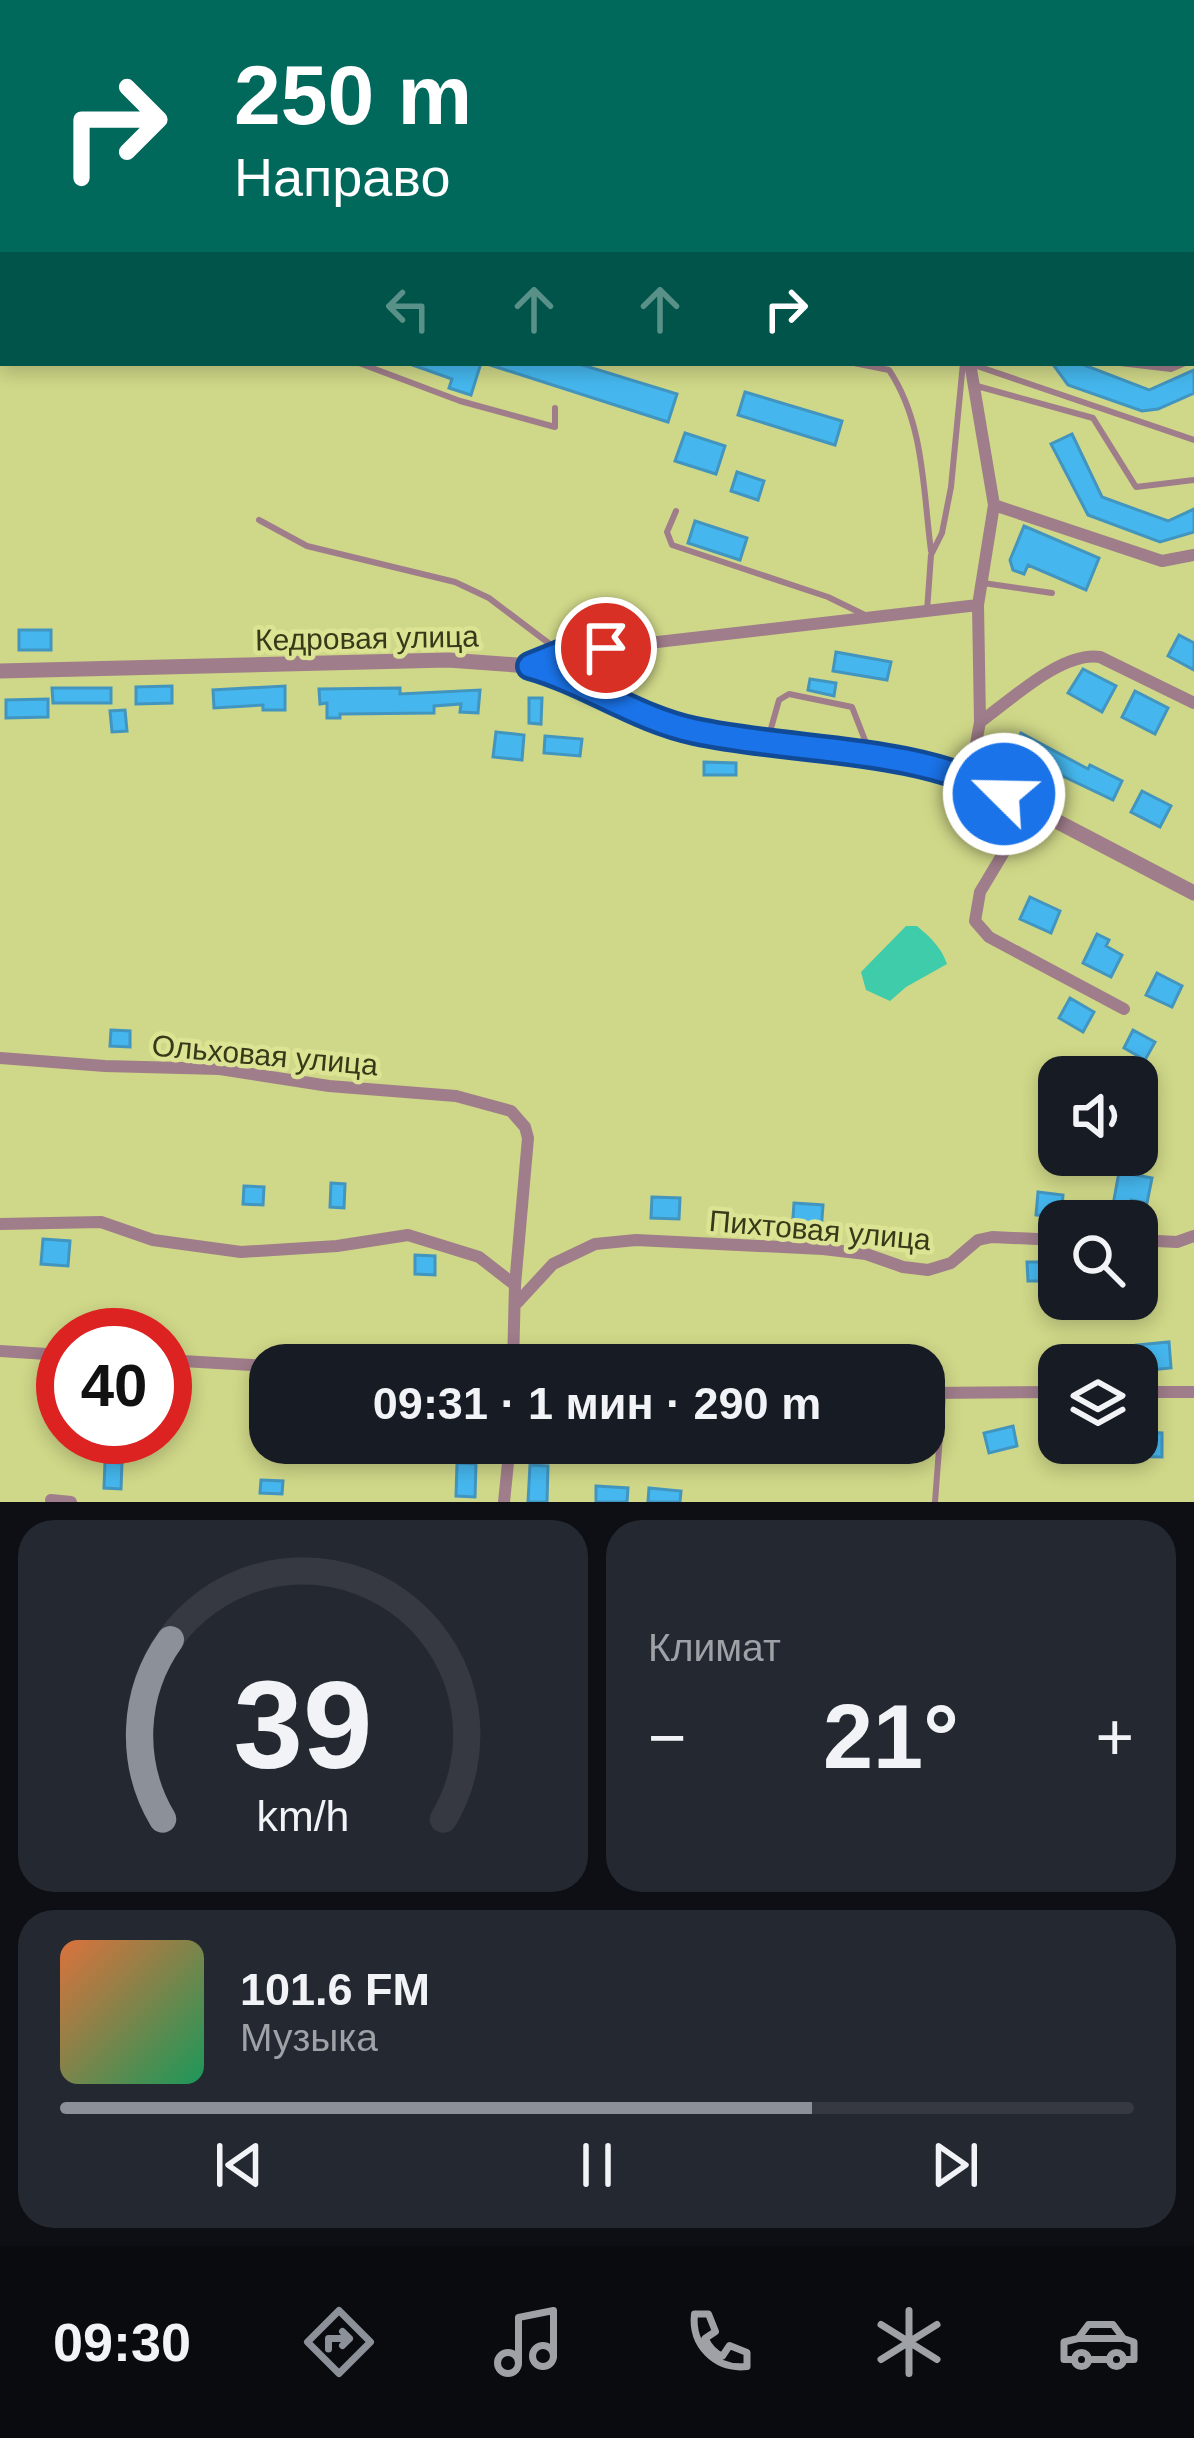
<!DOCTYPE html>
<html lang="ru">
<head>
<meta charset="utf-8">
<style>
	body { margin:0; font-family:Helvetica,sans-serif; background:#242831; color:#f1f3f6; height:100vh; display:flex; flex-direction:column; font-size:45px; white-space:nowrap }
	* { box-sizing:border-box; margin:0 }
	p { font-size:39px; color:#9ea1a6 }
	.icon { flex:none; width:66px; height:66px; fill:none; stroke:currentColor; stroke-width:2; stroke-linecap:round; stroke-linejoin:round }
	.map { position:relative; height:1502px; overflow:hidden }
	.details { display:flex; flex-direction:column; gap:18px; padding:18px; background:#0d0f14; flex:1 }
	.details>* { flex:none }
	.hud { position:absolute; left:0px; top:0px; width:1194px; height:366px; box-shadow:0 6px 18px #0003; background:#00695c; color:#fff; overflow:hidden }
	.fabs { position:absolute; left:1038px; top:1056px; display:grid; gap:24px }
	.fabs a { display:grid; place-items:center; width:120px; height:120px; border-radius:24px; background:#171b24; box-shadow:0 6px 18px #0003; font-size:60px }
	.speed { position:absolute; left:36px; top:1308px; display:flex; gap:24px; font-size:60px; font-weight:700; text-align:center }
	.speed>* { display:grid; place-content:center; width:156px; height:156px; border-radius:50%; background:#171b24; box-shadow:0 6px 18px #0003; line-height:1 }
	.speed .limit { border:18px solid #d22; background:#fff; color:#111 }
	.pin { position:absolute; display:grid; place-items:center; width:102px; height:102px; color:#fff; margin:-51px; border:6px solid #fff; border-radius:50%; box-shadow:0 3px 12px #0007 }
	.me { position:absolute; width:132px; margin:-66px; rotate:293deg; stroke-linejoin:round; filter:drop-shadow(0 0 9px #0008) }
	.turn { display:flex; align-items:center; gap:42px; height:252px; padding:0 36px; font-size:54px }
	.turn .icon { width:156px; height:156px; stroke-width:2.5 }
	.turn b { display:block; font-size:84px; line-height:102px }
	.lanes { display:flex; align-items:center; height:114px; padding:0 36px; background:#0003; justify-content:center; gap:60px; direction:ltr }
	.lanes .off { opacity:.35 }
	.big { font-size:90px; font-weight:700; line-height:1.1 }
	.details .tile { flex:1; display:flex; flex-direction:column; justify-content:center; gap:18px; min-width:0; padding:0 42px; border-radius:36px; background:#242831 }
	.details .dial { align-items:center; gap:0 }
	.dial svg { height:312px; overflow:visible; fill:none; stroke:#363941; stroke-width:7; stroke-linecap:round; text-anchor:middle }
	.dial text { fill:#f1f3f6; stroke:none }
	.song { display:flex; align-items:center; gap:36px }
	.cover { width:144px; height:144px; border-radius:18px; background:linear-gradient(135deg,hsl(20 70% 55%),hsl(150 70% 35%)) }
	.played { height:12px; border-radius:6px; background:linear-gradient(90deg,#8c9099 70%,#363941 70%) }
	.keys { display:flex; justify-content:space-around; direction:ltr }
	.heat { display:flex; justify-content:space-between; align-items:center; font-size:66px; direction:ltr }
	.details .tiles { flex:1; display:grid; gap:18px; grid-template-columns:1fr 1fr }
	.tile:last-child { grid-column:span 2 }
	.trip { position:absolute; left:249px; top:1344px; width:696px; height:120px; border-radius:36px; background:#171b24; box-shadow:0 6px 18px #0003; font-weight:700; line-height:120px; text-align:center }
	.dock { display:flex; height:192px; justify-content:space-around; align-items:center; background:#090b0e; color:#9ea1a6 }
	.dock .icon { width:84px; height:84px }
	.dock .selected { color:#8c9099 }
	.dock b { font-size:54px; color:#f1f3f6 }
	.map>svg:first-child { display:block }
	.water { fill:#3fccaa }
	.building { fill:#45b7ee; stroke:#4295bf; stroke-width:3 }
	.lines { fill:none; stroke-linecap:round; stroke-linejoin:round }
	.service { stroke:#9f7d8a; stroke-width:6 }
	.minor { stroke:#9f7d8a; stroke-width:12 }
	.tertiary { stroke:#9f7d8a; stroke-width:15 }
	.route-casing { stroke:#114b97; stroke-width:30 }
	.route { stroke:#1a73e8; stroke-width:21 }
	.labels { text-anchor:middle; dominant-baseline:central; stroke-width:9; stroke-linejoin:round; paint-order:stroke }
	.street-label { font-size:30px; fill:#373a19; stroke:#dce494 }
</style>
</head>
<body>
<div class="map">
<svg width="1194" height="1502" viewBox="0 0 1194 1502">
	<rect width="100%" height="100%" fill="#cfd788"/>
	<!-- water -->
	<path class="water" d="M906,926H917C931,938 941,947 947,964L906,987L890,1001L866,990L861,972Z"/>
	<!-- building -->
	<path class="building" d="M407,363H481L471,395L449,388L452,379Z
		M484,363H576L677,394L668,422Z
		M1052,363H1079L1149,390L1194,370V393L1158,409L1142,411L1068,385Z
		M745,392L842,421L835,445L738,415Z
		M685,433L725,446L716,474L675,461Z
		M1072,434L1102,497L1168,521L1194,509V532L1160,542L1088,515L1051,444Z
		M737,472L764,481L758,500L731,491Z
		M695,521L747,538L740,560L688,543Z
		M1024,526L1099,558L1086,590L1028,565L1024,574L1013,570L1010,560Z
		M19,630H51V650H19Z
		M1179,635L1194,643V670L1168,656Z
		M836,652L891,662L887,680L833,671Z
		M1083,669L1116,686L1102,712L1068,693Z
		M810,679L836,683L834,696L808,690Z
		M172,686V703L136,704V687Z
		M285,686V710H263V705L214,708L213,690Z
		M52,688H111V703H53Z
		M400,688V694L480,690L478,713L460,712L461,704L434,706V713L340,714V718H327V703L320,704L319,689Z
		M1135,691L1168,708L1155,734L1122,717Z
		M529,698H542L541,724L529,723Z
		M48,699V717L6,718V700Z
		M125,710L127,731L112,732L110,711Z
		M496,732L524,735L522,760L493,757Z
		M1021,733L1088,769L1090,765L1122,781L1113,800L1033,762L1031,765L1010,755Z
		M545,736L582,739L580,756L544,753Z
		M704,762L736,763V775H704Z
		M1142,791L1171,806L1160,827L1131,812Z
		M1030,897L1060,911L1051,933L1020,919Z
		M1097,934L1109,940L1106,946L1122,955L1111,977L1083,963Z
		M1157,973L1182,986L1172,1007L1146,995Z
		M1070,998L1094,1012L1083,1032L1059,1018Z
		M111,1030L130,1031V1047L110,1046Z
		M1133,1030L1155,1042L1145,1060L1124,1048Z
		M1119,1172L1152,1178L1147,1203L1131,1200L1129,1208L1113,1205Z
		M331,1183L345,1184L344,1208L330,1207Z
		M244,1186L264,1187L263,1205L243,1204Z
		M1038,1192L1063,1195L1061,1218L1036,1215Z
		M652,1197L680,1198L679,1219L651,1218Z
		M794,1203L823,1205L821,1233L792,1231Z
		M43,1239L70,1241L68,1266L41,1264Z
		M415,1255L435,1256V1275L415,1274Z
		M1027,1262H1053V1281H1028Z
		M1169,1342L1171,1368L1138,1371L1136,1345Z
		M1013,1426L1017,1446L989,1453L984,1433Z
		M1137,1432L1162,1433V1457L1115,1456L1116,1443H1137Z
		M105,1462L122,1463L121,1489L104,1488Z
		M457,1463L476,1464L475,1497L456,1496Z
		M530,1465L548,1466L547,1502H528Z
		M261,1480L283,1481L282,1494L260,1493Z
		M596,1486L628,1488L627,1502H596Z
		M649,1488L681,1491L680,1502H648Z"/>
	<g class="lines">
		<!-- service -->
		<path class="service" d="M1047,0L1049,3
			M648,3L649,0
			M1191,43L1194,41
			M1191,72L1194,70
			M1191,235L1194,234
			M1191,294L1194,293
			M1191,361L1194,359
			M359,363L460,401L555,427V408
			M854,363L889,370C924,422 923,489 931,551
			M1120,363L1171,369L1185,363
			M974,365L1194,440
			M977,386L1093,418L1136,487L1194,480
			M676,511L667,532L672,545L828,597L867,616
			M259,520L307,546L455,582L489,598L559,651
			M983,583L1052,593
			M927,611L931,555L942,533L951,487L963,363
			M768,739L779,700L789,694L852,707L870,753
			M935,1502L943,1396"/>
		<!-- minor -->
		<path class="minor" d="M185,3L186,0
			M970,363L994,505L978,605L980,722L970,776
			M994,505L1162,561L1194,555
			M530,666L562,653L978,605
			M980,722C1011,700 1062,651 1100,657L1194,703
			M1031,807L980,892L975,921L989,937L1124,1009
			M0,1058L105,1066L220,1069L329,1086L456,1096L511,1111L525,1127L528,1138L515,1285L513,1365
			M0,1224L101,1222L153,1240L241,1252L337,1246L408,1235L479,1257L515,1285
			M1137,1240L1177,1242L1194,1236
			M517,1303L553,1264L595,1244L636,1240L823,1249L866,1254L903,1267L928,1270L951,1263L978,1240L992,1237L1059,1240
			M0,1351L63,1355
			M165,1360L270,1366
			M1137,1392H1194
			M924,1393L1059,1392
			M51,1500L71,1502
			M504,1502L510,1443"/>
		<!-- tertiary -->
		<path class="tertiary" d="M1018,3L1025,0
			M0,244L3,245
			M0,671L448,660L530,666L568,678L682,728L871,754L970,776L1194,893"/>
	</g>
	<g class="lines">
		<!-- route casing -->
		<g class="route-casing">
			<path id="route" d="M606,648L562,653L530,666C587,682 637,719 695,731C798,753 908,745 1004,794"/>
		</g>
		<!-- route -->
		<use href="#route" class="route"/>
	</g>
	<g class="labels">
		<!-- street labels -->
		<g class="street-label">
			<text transform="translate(367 638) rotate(-1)">Кедровая улица</text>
			<text transform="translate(265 1055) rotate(5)">Ольховая улица</text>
			<text transform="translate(820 1230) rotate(5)">Пихтовая улица</text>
		</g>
	</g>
</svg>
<div class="fabs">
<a><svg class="icon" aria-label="sound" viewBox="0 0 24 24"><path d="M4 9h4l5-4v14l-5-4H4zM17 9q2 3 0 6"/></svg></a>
<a><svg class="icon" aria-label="search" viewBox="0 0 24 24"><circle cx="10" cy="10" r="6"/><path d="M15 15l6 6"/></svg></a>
<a><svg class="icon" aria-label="layers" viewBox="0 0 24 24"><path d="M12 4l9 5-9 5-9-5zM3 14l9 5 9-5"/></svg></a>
</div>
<div class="speed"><div class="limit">40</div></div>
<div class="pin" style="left:606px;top:648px;background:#d93025"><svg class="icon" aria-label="arrive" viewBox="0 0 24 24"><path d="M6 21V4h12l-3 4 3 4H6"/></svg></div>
<svg class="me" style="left:1004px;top:794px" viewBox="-20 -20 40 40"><circle r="17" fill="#1a73e8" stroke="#fff" stroke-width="3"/><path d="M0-11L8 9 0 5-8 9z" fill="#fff"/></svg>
<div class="trip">09:31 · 1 мин · 290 m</div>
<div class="hud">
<div class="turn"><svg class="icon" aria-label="right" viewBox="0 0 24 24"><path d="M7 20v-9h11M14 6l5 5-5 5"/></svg><div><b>250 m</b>Направо</div></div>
<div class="lanes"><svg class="icon off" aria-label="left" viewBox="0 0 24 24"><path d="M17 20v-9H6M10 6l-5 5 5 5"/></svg><svg class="icon off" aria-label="ahead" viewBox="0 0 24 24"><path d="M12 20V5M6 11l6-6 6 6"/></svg><svg class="icon off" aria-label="ahead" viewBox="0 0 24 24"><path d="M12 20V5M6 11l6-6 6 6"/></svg><svg class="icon" aria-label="right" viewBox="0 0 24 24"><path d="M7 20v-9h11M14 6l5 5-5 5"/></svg></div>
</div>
</div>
<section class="details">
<div class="tiles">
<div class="tile dial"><svg viewBox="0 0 100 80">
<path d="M14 69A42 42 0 1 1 86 69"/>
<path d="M14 69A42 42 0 0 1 16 23" stroke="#8c9099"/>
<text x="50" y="56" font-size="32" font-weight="700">39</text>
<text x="50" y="72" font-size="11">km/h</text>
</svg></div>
<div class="tile"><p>Климат</p>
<div class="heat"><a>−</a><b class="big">21°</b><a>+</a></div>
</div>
<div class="tile">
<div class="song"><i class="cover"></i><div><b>101.6 FM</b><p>Музыка</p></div></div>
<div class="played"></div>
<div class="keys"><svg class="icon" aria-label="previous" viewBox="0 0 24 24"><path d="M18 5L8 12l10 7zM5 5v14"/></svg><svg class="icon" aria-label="pause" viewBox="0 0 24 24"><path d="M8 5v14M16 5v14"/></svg><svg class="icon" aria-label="next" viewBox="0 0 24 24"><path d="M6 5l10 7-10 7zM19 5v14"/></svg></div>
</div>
</div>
</section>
<nav class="dock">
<b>09:30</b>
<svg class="icon selected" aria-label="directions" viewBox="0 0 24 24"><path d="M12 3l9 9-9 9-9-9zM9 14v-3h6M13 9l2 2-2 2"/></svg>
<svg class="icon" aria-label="music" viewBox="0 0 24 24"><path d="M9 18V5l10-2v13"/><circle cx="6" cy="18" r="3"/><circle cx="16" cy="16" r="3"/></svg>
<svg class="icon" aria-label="phone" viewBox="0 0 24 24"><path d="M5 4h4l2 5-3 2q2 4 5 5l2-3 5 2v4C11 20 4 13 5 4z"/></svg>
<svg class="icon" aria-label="climate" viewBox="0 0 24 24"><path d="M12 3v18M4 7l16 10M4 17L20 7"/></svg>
<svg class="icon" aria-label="car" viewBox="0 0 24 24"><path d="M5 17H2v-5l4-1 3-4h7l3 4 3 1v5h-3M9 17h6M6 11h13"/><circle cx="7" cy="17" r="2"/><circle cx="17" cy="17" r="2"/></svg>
</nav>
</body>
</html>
